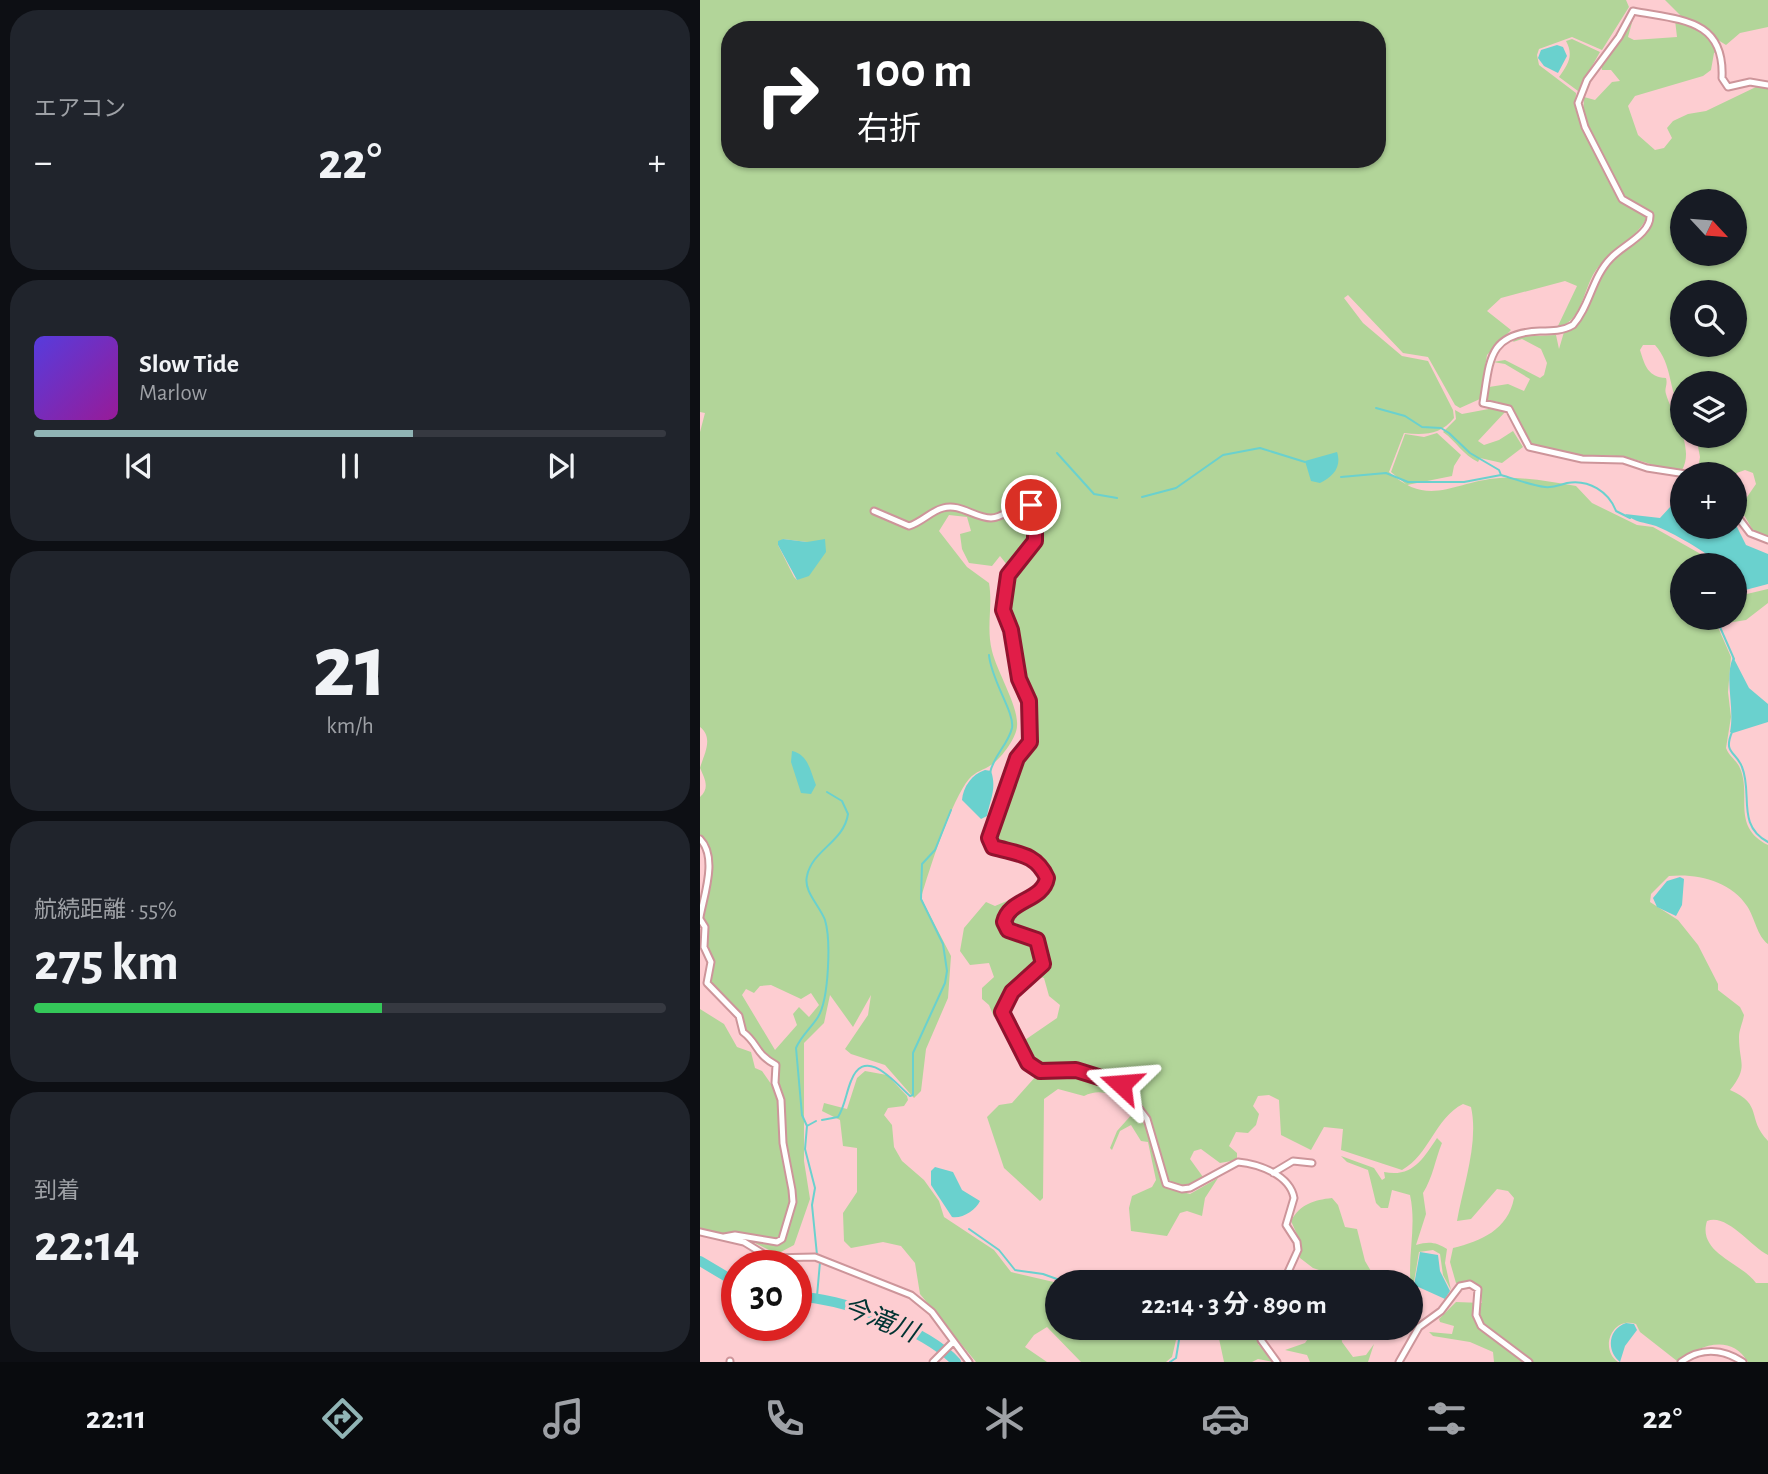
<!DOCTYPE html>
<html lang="ja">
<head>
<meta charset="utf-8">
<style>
	body { margin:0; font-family:"Alegreya Sans","Noto Sans JP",sans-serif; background:#20242c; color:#f1f3f6; height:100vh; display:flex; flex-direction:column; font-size:26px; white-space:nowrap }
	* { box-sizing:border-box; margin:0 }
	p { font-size:23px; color:#9ea1a6 }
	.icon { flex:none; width:38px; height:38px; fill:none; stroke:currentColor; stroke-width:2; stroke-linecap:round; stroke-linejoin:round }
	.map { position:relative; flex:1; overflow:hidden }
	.sheet { display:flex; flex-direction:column; gap:10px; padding:10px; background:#0d0f14; width:700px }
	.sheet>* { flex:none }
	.top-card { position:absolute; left:21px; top:21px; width:665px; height:147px; border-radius:28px; box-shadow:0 2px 5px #0004; background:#202124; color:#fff; overflow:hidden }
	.needle { width:46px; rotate:116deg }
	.controls { position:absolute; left:970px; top:189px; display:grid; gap:14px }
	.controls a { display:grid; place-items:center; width:77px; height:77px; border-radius:50%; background:#171b24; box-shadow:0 2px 5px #0004; font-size:35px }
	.speed { position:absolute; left:21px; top:1250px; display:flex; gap:14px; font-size:35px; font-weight:700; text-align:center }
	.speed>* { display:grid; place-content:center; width:91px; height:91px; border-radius:50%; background:#171b24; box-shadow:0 2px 5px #0004; line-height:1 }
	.speed .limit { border:10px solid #d22; background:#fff; color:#111 }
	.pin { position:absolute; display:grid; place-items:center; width:60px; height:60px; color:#fff; margin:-30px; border:4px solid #fff; border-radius:50%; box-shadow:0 2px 7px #0007 }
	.me { position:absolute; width:77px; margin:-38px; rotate:289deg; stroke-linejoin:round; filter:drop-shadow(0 0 5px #0008) }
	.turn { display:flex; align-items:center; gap:24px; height:147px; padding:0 21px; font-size:32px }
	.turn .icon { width:91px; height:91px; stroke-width:2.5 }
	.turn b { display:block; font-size:49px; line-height:60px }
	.big { font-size:52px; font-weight:700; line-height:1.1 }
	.sheet .tile { flex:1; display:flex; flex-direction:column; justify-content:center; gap:10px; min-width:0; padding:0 24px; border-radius:28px; background:#20242c }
	.sheet .dial { align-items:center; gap:0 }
	.dial b { font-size:91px; line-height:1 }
	.song { display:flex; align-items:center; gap:21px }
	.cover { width:84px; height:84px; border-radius:10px; background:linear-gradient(135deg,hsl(250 70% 55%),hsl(300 70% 35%)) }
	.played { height:7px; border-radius:4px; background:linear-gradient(90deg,#90b4b5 60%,#363941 60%) }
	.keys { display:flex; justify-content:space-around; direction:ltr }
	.heat { display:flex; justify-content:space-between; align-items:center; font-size:38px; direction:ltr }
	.charge { height:10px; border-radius:5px; background:linear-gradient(90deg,#34c759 55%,#363941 0) }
	.trip { position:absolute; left:345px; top:1270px; width:378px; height:70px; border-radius:35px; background:#171b24; box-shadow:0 2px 5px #0004; font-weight:700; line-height:70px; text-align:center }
	.dock { display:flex; height:112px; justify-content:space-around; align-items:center; background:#090b0e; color:#9ea1a6 }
	.dock .icon { width:49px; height:49px }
	.dock .selected { color:#90b4b5 }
	.dock b { font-size:32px; color:#f1f3f6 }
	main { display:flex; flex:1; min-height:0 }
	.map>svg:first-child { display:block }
	.green { fill:#b2d599; fill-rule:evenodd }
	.water { fill:#6ad1ce }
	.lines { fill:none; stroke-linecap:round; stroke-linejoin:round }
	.stream { stroke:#6ad1ce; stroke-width:2 }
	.river { stroke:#6ad1ce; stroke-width:10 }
	.minor-casing { stroke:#cd959a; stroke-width:9 }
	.minor { stroke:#fff; stroke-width:5 }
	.route-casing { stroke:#92132f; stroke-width:18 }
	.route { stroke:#e11d48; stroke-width:12 }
	.labels { text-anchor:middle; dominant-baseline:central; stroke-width:7; stroke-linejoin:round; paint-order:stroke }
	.water-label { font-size:26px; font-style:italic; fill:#003332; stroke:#fdcdd1 }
</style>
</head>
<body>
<main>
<section class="sheet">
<div class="tile"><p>エアコン</p>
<div class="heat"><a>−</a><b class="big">22°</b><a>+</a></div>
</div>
<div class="tile">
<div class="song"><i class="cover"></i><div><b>Slow Tide</b><p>Marlow</p></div></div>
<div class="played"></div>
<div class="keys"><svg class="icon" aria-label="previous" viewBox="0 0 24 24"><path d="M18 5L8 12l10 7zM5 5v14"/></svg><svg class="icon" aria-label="pause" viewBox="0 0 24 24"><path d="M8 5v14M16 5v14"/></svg><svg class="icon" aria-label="next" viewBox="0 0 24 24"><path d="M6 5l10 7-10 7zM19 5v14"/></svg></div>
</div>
<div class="tile dial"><b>21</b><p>km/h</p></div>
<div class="tile"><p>航続距離 · 55%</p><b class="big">275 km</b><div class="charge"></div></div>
<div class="tile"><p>到着</p><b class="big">22:14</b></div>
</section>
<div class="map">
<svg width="1068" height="1362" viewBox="0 0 1068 1362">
	<rect width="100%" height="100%" fill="#fdcdd1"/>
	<!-- green -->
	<path class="green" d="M0,0H926L929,7L902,50L872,37L839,49L837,55L839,65L876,93L875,108L908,178L922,202L946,215C948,228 910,254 899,266C882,286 885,320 857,328L877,286L865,281L801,298L787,311L811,330L787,355L780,399L760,408L755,405L728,357L703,353L648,295L644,298L663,323L702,356L728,361L753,410L754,418C741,435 724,435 704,433L689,472C730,509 753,481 800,478C825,477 852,482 876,486L892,503L937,525L953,527L1013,561L1015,565H982V618H1014L1031,657L1028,692L1031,717L1026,748C1029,756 1035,759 1039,766C1053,794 1030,826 1068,845V944C1057,936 1055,918 1047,906C1031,881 997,873 969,876L951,894L950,902L978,920L998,945L1018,984V990L1040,1007L1044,1015C1043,1022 1039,1030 1039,1037C1039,1064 1049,1066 1030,1090C1064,1105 1046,1118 1068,1141V1255C1050,1246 1027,1213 1007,1221C997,1253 1041,1262 1056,1283H1068V1362H1048C1031,1333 1000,1345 977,1361L940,1332L936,1324C912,1316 899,1349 918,1362H794L793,1352L770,1342L733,1336L729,1332L752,1334L754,1326L740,1322L739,1319L756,1302L782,1303L780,1286L772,1281L756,1283L750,1262L753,1248C781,1241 808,1230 814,1198L808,1191L797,1189L771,1219L757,1221C763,1186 779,1143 771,1107L763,1104C735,1118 730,1154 702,1170L641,1150L643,1129L624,1127L611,1150L581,1135L579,1100L569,1095L558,1096L553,1106L559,1114L556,1125L548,1133L536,1132L529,1146L537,1153V1160L520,1163L501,1149L494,1151L490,1159L503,1177L497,1183L481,1187L466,1179C453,1122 441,1077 375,1067C360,1065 348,1070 333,1065L322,1042L357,1018L360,1005L349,996L344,978L332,974L311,986L294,1017L289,1005L282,999V988L294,977L289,963L270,965L260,951L264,928L286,902L295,906L333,890L301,915L298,923L305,930L311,910L344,890L348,878C337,851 320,852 294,846L291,832L317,772L319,759L331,742L330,696L320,679L305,610L306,586L312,571L300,556L292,566L269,563L262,549L260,534L271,531L267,517L249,515L239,531L267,567L289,583C293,606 286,627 292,651C297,672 319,707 317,726C317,737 301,759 291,765C284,770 276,771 269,779C252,799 229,870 221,898L251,956L248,998L226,1049L221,1091L214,1098L185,1065L151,1054L145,1049L168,1015L171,995L153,1027L130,995L124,1023L104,1043V1161L110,1199L94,1245L77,1254L47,1239L0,1230V1009L24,1024L37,1047L51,1052L55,1068L62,1071L76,1091L78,1069L44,1031L41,1018L10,984L13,959L7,948L8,930L2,916L9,867L8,847L0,837V797C10,788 5,779 0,768C4,754 14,738 0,727V432L5,413L0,412ZM30,30H677V159H30ZM83,539L107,542L117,562L112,571L97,580L94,577L78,545ZM71,985L101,999L111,993L119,1005L109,1017L99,1007L93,1014L97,1025L75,1050L42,995L46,989L54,993L60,986Z
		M965,0H1068V27L1040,33L1026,45L983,18Z
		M933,19L928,37L934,40L977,37L975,20L1001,32L1018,50L1014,53L1011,70L1003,76L935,96L928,106L938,135L955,150L964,148L972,138L967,128L973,121L988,114L1006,111L1058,86L1068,87V537L1054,532L1041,510L1034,508V499L1045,500L1056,484L1053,473L1045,470L1034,474H997L1000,457L996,436H1034V383H982V413C968,390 973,365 955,345H943L940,350C945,366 948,377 966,378C968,385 964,388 966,394C973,417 995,447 982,470C961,469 944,461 924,457C894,452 861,461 833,445C807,431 833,406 787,400L789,387L808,384L824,391L830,379L805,364L793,362L805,360L840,378L844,375L847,363L841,349L822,339L813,342L816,337L856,335L859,349L864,332C890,324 891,290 904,269C916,250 939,242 952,224V214L923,198L883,116L884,97L895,100L912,82L920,81L911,70H902L901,66ZM982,201H1034V254H982ZM982,292H1034V345H982Z
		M872,39L900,52L878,91L859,77C868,64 874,56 866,41Z
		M794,408L806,411L778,441L784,445L799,440L813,431L823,447L802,463L780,458L778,462C763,455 757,442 743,432L756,419L755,410L762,414Z
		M737,433L761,455L754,466L752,476L707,485L691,472L705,434L724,437Z
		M1068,589V603L1046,620L1021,624L1018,618H1034V597Z
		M165,1071L187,1075L207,1096L208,1100L204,1106L188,1108L184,1115L192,1125L194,1147L202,1161L224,1180L239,1201L244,1217L294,1250L311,1272L358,1283L357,1328L468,1329L476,1340L472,1357L466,1362H381L347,1327L334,1335L325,1347L347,1362H276L220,1294L215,1263L201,1246L183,1242L151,1248L144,1241L143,1213L157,1192V1148L143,1146L140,1120L122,1111L124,1103L147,1109L157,1078Z
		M360,1073C383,1073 414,1078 427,1097L425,1100C411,1094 399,1088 384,1096L358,1089L344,1099L343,1198L340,1201L304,1168L287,1117L299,1105L312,1103L337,1075Z
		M434,1112C458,1134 450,1162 466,1187L490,1194L518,1178L505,1198L502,1216L487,1211L480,1213L467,1236L431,1231L429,1208L432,1196L452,1187L456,1180L448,1142L441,1141L431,1125L420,1131L412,1150L410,1148L417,1131Z
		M737,1138L742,1143C735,1160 733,1177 723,1193L726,1214L716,1245C729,1241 736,1242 747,1249L745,1263L751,1290L743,1275L740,1254L733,1250L719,1252L713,1288L711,1287C707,1256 717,1227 710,1195L692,1190L688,1208H681L676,1203L668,1170L647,1162L641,1156L674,1168L682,1180L685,1178L684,1172C712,1178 723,1159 737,1138Z
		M632,1198L638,1205L645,1227L657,1229L665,1261L678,1283H625L631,1274L613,1268L600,1258L599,1239L591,1221C600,1204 614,1200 632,1198Z
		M505,1328H560L558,1344L574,1362L558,1359L552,1362H524L518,1334Z
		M610,1328H635L641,1331L642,1342L653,1357L666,1355L674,1344L668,1362H610L607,1355L585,1350L605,1343L612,1333Z"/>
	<!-- water -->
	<path class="water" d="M857,45L863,47L867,56L858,73L844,66L838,58L841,50Z
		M637,452C642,467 633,477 620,483L611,481L605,461Z
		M982,494V527H1034V521L1046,545L1068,554V584L1034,593V565H1018C1012,554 969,531 956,526C944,522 936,523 925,514L960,518Z
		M83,539L107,542L125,539L126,552L109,576L97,580L78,545V541Z
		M1033,657L1049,688L1068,704V722L1033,733L1030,732C1035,707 1024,680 1033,657Z
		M92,751C109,755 110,771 116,785L111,794L101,793L91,762Z
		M285,770L291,771C297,788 290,800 287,816L281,819L262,800C263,787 272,774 285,770Z
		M980,877L984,879L982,905L976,916L957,907L953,898L967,881Z
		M235,1167L253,1172L262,1190L280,1201C276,1210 262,1219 252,1217L231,1185V1171Z
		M720,1252L738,1255L740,1271L750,1291L745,1299L714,1285Z
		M926,1323L934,1324L937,1330L925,1346L920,1362C906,1351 908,1329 926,1323Z"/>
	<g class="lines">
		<!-- stream -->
		<path class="stream" d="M676,408L705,416L722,427L741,428L749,433L770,453L799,470L801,475C815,479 830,485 845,487C854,488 859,485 867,483C889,479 909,492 916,511L930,518
			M357,453L394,494L417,498
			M641,477L686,473L708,482H764L801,475
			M442,497L476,488L523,455L560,448L605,462
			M1016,618L1034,659
			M289,655C291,680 315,713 312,728C308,745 293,756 290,773
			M1032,732C1023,754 1036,751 1042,767C1053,794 1036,825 1068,842
			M122,1120L138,1117C145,1106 146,1093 151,1081C165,1044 196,1084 210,1096L213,1095V1053L245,983L247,971L243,944L221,899L222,864L235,850L251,810
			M116,1121L107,1126L105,1149L115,1188L112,1205L117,1255
			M107,1126L102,1115L96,1048C101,1036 111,1028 118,1017C129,999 131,940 125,920C120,906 103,891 107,876C112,850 144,842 148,814L142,801L127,792
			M269,1229L299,1250L315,1270L343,1274L368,1283
			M117,1296L120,1262
			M470,1362L476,1358L479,1340L475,1328"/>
		<!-- river -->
		<path class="river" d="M0,1261L37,1283
			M96,1297C138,1296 227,1330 256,1362"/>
		<!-- minor casing -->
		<g class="minor-casing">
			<path id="minor" d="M986,474L947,468L923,460L882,459L829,447L809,409L783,403C790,360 788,333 840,331C852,331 863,331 873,325C890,306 892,277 911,258C923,245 951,234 950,215L922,199L885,127L878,103L887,80L919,37L933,11C979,20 1025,18 1022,78L1028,87L1050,82L1068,85
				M174,511L209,526C222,522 231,511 243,508C260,503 275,518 291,518C303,518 313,506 326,503L335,509V541L308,574L303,610L311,630L319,679L329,701L330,742L317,758L289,838L293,847C317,854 336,853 347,878C342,901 309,899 304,922L308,930L337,940L343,964L312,992L302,1012L330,1066L347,1072L376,1070L421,1084L447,1119L466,1184L482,1189L490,1188L538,1162C559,1164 590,1175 594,1198L586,1225L597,1242L598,1250L583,1283
				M1034,512L1050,533L1068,540
				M0,839C18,857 4,895 0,917
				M0,919L5,927L4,947L11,962L7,983L39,1016L43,1032C59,1044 54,1053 76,1065L75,1083L81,1100L83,1143L92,1190L93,1202L82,1239L77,1242L35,1235L24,1237
				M573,1173L593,1161L612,1163
				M0,1232L44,1242L70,1258L115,1257L211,1295L232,1312L269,1362
				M562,1328L561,1340L577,1362
				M30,1362V1361
				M233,1362L252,1343
				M699,1362L719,1327L741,1311L760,1286L770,1284L778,1289L776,1315L781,1326L829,1362
				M981,1362C1001,1347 1023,1349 1043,1362"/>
		</g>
		<!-- minor -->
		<use href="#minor" class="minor"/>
	</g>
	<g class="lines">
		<!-- route casing -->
		<g class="route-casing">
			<path id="route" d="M331,505L335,509V541L308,575L303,610L311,630L319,679L329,701L330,742L317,758L289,838L293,847C317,854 336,853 347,878C343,901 309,899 304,922L308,930L337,940L343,964L312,992L302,1012L328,1063L340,1071L376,1070L421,1084"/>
		</g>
		<!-- route -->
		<use href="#route" class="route"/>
	</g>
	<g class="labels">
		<!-- water labels -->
		<g class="water-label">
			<text transform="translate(180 1320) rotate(22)">今滝川</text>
		</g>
	</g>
</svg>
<div class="controls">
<a><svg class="needle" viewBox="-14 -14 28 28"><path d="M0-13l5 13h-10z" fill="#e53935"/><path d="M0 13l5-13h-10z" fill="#9ea1a6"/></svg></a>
<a><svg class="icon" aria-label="search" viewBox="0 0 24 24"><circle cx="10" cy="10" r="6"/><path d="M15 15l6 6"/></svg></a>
<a><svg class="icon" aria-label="layers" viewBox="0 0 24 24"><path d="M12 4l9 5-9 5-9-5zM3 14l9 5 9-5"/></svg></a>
<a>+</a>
<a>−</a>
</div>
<div class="speed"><div class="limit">30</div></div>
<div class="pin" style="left:331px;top:505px;background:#d93025"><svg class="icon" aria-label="arrive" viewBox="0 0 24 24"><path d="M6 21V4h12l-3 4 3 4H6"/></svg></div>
<svg class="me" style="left:421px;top:1084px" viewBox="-20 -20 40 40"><path d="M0-17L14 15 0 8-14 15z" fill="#e11d48" stroke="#fff" stroke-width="4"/></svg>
<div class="trip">22:14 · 3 分 · 890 m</div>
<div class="top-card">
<div class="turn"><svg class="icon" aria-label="right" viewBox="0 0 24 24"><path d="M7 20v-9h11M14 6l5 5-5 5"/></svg><div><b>100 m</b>右折</div></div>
</div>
</div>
</main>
<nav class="dock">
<b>22:11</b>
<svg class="icon selected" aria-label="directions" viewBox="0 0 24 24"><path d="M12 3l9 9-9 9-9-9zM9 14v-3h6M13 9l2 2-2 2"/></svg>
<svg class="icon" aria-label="music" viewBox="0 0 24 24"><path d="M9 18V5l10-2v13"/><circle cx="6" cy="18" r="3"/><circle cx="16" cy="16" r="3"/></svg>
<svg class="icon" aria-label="phone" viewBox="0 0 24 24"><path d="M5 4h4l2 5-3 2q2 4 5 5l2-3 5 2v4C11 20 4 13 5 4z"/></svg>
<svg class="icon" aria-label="climate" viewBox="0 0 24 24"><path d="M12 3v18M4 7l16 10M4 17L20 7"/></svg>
<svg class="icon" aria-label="car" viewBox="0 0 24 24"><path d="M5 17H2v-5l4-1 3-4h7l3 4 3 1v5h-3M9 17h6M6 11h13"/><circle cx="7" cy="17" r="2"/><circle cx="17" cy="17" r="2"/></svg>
<svg class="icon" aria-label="filters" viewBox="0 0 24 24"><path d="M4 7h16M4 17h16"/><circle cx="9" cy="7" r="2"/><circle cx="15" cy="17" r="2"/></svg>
<b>22°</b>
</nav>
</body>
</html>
